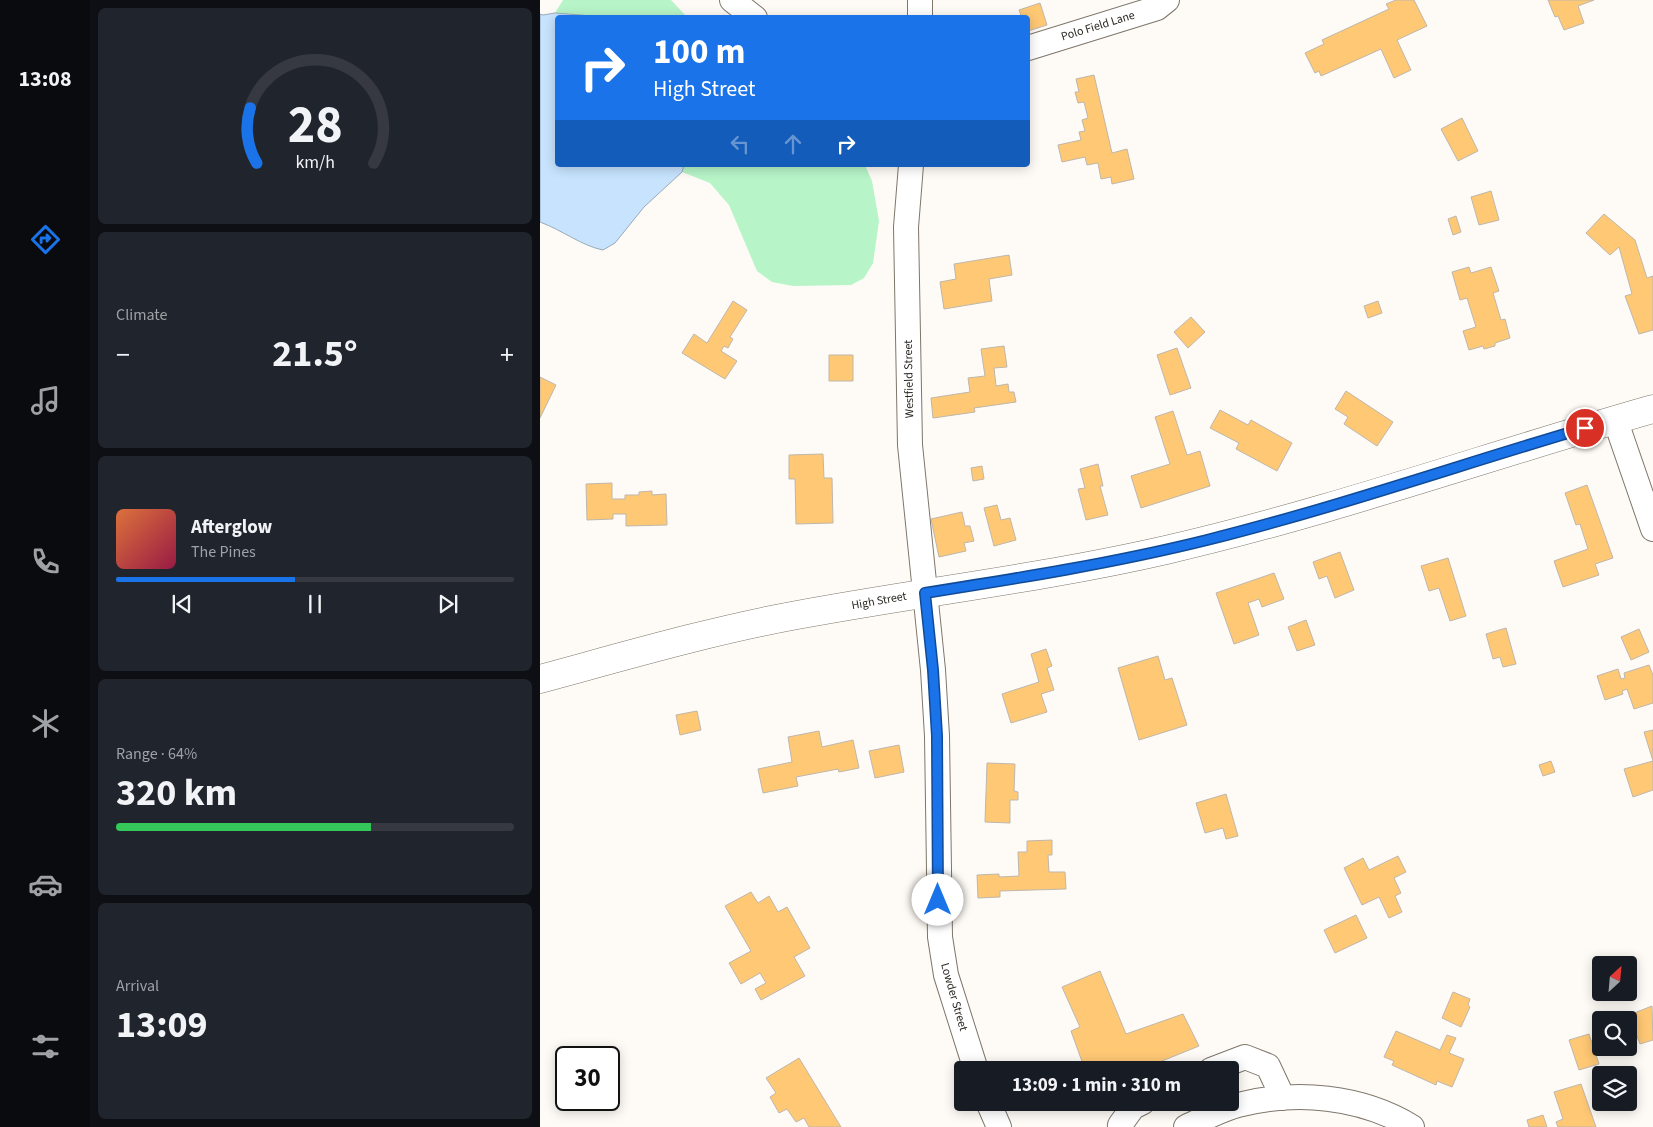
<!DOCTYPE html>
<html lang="en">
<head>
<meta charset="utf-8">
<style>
	body { margin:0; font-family:"Source Sans 3",sans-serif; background:#20242c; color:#f1f3f6; height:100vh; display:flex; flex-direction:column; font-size:19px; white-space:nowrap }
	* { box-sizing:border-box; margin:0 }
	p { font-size:16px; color:#9ea1a6 }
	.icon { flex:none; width:28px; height:28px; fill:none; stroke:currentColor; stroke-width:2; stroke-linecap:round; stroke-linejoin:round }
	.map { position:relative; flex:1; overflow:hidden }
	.sheet { display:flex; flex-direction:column; gap:8px; padding:8px; background:#0d0f14; width:450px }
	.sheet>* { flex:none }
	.guide { position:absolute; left:15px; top:15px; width:475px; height:152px; border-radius:5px; box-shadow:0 2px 12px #0003; background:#1a73e8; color:#fff; overflow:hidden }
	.needle { width:32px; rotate:26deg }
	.tools { position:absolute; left:1052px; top:956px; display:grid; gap:10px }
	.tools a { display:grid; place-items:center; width:45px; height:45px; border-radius:5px; background:#171b24; box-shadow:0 2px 12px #0003; font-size:25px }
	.speed { position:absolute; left:15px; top:1046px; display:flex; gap:10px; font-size:25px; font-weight:700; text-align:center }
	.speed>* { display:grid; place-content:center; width:65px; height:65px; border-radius:50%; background:#171b24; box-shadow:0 2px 12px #0003; line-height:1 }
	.speed .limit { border:2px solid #111; border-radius:8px; background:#fff; color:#111 }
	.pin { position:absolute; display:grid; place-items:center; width:42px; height:42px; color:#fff; margin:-21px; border:2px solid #fff; border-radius:50%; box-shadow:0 1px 5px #0007 }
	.me { position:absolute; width:55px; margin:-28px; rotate:0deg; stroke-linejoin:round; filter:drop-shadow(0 0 4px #0008) }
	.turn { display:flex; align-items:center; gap:18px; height:105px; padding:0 15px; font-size:22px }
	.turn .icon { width:65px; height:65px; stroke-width:2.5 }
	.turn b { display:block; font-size:35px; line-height:42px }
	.lanes { display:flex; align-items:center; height:48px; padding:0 15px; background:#0003; justify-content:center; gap:25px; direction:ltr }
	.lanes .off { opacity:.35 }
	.big { font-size:38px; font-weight:700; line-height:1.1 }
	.sheet .card { flex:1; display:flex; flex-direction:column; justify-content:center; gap:8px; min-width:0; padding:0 18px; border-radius:8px; background:#20242c }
	.sheet .dial { align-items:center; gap:0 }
	.dial svg { height:130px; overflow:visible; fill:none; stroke:#363941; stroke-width:7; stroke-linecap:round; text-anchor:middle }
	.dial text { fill:#f1f3f6; stroke:none }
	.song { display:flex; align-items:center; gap:15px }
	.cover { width:60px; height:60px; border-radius:8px; background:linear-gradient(135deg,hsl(20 70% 55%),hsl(340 70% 35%)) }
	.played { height:5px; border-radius:2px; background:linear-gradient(90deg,#1a73e8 45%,#363941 45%) }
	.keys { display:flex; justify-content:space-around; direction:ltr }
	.heat { display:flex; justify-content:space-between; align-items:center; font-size:28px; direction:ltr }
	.charge { height:8px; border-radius:4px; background:linear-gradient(90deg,#34c759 64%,#363941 0) }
	.trip { position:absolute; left:414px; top:1061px; width:285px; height:50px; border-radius:5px; background:#171b24; box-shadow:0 2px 12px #0003; font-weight:700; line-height:50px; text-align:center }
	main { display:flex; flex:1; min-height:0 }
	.tabs { display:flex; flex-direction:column; width:90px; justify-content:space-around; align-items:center; background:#090b0e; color:#9ea1a6 }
	.tabs .icon { width:35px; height:35px }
	.tabs .active { color:#1a73e8 }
	.tabs b { font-size:22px; color:#f1f3f6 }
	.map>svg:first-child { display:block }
	.green { fill:#b7f4c8 }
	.water { fill:#c7e3fe; stroke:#98abbc }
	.building { fill:#fec875; stroke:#bfb7ab }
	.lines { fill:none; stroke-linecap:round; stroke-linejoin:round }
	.street-casing { stroke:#7e766b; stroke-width:26 }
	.primary-casing { stroke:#7e766b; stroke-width:29 }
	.street { stroke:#fff; stroke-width:24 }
	.primary { stroke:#fff; stroke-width:28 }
	.route-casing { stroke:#114b97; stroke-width:12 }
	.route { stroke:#1a73e8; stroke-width:9 }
	.labels { text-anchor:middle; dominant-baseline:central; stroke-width:5; stroke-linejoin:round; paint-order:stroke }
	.street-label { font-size:12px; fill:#2b2823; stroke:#fff }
</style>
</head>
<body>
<main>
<nav class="tabs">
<b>13:08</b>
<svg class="icon active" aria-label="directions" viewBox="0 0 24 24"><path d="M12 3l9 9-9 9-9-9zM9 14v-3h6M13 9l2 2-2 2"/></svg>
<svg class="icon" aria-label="music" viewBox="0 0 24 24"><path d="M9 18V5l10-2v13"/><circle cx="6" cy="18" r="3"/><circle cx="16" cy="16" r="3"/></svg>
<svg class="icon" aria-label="phone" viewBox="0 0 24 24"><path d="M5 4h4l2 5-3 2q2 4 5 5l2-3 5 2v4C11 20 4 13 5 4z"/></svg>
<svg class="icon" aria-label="climate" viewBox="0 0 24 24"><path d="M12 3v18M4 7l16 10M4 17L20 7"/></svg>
<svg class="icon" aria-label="car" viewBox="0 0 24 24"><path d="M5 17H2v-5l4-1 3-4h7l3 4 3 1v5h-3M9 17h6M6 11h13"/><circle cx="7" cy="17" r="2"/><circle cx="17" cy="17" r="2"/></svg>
<svg class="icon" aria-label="filters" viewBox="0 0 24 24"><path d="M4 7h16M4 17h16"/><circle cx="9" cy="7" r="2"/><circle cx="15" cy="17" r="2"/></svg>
</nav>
<section class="sheet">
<div class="card dial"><svg viewBox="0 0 100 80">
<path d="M14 69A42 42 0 1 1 86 69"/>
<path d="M14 69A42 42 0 0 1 10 35" stroke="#1a73e8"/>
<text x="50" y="56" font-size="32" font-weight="700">28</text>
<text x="50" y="72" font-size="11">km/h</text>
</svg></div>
<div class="card"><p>Climate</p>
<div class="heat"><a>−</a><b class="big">21.5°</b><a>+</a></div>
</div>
<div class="card">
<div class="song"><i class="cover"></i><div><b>Afterglow</b><p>The Pines</p></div></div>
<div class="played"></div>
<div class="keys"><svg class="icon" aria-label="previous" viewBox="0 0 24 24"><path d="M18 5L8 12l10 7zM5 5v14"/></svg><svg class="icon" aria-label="pause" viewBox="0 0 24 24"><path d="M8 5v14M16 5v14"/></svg><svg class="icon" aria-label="next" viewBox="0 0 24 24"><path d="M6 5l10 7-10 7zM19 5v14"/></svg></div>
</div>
<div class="card"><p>Range · 64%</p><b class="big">320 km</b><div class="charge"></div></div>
<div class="card"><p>Arrival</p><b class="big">13:09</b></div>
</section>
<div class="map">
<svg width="1113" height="1127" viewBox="0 0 1113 1127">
	<rect width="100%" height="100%" fill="#fefaf5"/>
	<!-- green -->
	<path class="green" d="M23,0H131L147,17L65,18L15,13Z
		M144,165H325L332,181L339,221L333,263L324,278L311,285L253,286L232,282L217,271L189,205L170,183L142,172Z"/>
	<!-- water -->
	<path class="water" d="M15,13L65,17L18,18V165H144L142,172L104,207L75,243L63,250C42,246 22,230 0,222V14L3,15Z"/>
	<!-- building -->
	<path class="building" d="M856,0H874L887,26L857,40L871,70L854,78L841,49L781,76L779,71L775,73L765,53L784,44L782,40L849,9L846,4Z
		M1008,0H1054L1038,6L1044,23L1024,30L1018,16L1015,17Z
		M500,3L507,25L488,31V18H482L479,10Z
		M554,75L572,153L587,149L594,179L572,184L571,177L561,179L558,163L547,165L545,157L522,162L518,145L541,140L539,132L545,131L542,120L548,118L544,102L538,103L535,92H539L536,79Z
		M922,118L938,151L918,161L901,129Z
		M951,191L959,220L939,225L931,197Z
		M1064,214L1095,240L1107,278L1113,276V330L1099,334L1085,296L1092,294L1079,247L1070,255L1046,233Z
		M916,216L921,232L913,235L908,219Z
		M469,255L472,275L449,279L452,301L404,309L400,282L416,279L414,264Z
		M929,267L931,273L951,267L959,291L953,293L961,320L965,319L970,338L955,343V346L944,349L943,346L929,350L923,331L936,327L927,298L920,300L912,272Z
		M193,301L207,310L190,337L193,339L188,348L184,346L181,351L197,361L185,379L142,353L154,334L167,343Z
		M838,301L842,313L828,318L824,306Z
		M651,317L665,332L648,348L634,332Z
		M464,346L467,367L454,368L456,386L468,384L469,392H474L476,402L434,408L435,412L393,418L391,398L430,392L428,378L445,376L441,349Z
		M637,348L651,388L630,395L617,355Z
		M289,355H313V381H289Z
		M0,377L16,385L0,418Z
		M806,391L853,422L837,446L804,424L808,417L795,409Z
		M680,410L708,425L711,420L752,443L737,471L696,449L699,443L670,428Z
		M633,411L647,455L660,451L670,486L601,508L591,476L630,464L615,417Z
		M283,454L284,478H292L293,523L256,524L255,479H249V455Z
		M558,464L563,486H560L568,515L546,520L538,489L545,488L540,469Z
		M442,466L444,479L433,481L431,468Z
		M72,483V499H85V495H99V492L112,491V495L126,494L127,525L86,526V514H73V519L47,520L46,484Z
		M1047,485L1073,558L1055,564L1059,575L1023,587L1014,561L1048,549L1040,524L1036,525L1025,493Z
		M457,505L461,520L470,518L476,540L454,546L444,508Z
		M422,512L425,526H430L434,541L424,543L426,551L399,557L391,519Z
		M800,552L814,590L795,598L787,576L779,579L773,562Z
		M908,558L926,616L910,621L899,588L889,591L881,566Z
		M734,573L744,599L722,607L719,599L708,603L719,635L694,644L676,593Z
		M766,620L775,645L757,651L748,627Z
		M966,628L976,664L963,667L960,657L953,659L946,634Z
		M1099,629L1109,652L1091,660L1081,637Z
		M506,649L512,666L507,668L514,690L501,694L507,712L471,723L462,694L499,682L491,654Z
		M618,656L625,680L632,678L647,725L599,740L578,668Z
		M1109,665L1113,675V703L1094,709L1087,689L1082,691L1083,694L1065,700L1057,676L1078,669L1081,679L1085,678L1084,673Z
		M157,711L161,730L140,735L136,715Z
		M1113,730V790L1093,797L1084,769L1113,761L1104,732Z
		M279,731L282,747L313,740L319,768L299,772L298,769L256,777L258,786L223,793L218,769L252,762L248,737Z
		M359,745L364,772L335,778L329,751Z
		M1011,761L1015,772L1003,776L999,765Z
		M447,763L475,764L474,791L478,792V800H470V823L445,822Z
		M686,794L698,836L686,839L683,828L665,833L656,803Z
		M512,840V855H508L509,872H525L526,889L460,891V897L438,898L437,875L459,874V877L479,876L478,852H487V841Z
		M858,856L866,872L854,878L861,893L855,896L862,912L849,918L839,897L822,905L804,868L823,858L829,870Z
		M211,892L218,903L229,896L238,912L247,907L270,948L254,957L265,976L221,1000L215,989L226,983L220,973L201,984L189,963L211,951L185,906Z
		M816,915L827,938L795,953L784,930Z
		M560,971L586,1034L643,1014L659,1046L600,1070H554L552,1065L544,1067L531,1031L540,1027L522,987Z
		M913,992L930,999L928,1005L930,1007L921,1027L902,1018Z
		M1112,1006L1113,1040L1100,1044L1089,1015Z
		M856,1031L900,1050L907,1035L916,1038L909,1053L924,1059L912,1087L897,1081L896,1085L852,1065L854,1061L844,1057Z
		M1049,1034L1059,1064L1039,1070L1029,1040Z
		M259,1058L301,1127H269L264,1118L256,1122L247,1109L239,1113L230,1097L236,1093L226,1078Z
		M1041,1084L1056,1127H1018L1016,1122L1023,1119L1014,1092Z
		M1003,1115L1007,1127H989L987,1120Z"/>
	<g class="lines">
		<!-- street casing -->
		<g class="street-casing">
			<path id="street" d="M192,0L215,18
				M380,18V0
				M488,48L617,8L627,0
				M371,165L366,227L370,445L393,670L397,736L400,937L406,975L436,1070
				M1075,419L1113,529
				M671,1070L705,1057L728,1066L743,1098
				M448,1102L459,1127
				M581,1127L580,1125L593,1107L603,1102
				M646,1127C663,1119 680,1110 698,1105C756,1090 821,1096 872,1127"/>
		</g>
		<!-- primary casing -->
		<g class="primary-casing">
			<path id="primary" d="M0,679C85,656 170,631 257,615C380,592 504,578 626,550C791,512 951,455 1113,409"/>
		</g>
		<!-- street -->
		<use href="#street" class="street"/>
		<!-- primary -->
		<use href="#primary" class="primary"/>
	</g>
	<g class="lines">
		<!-- route casing -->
		<g class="route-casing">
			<path id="route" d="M398,900L397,736L393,670L385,593C480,578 574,563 667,540C795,508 919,465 1045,428"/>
		</g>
		<!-- route -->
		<use href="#route" class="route"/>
	</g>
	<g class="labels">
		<!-- street labels -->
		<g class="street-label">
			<text transform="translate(558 26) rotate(-17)">Polo Field Lane</text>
			<text transform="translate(369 379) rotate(-91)">Westfield Street</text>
			<text transform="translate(339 601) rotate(-10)">High Street</text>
			<text transform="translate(414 997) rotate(74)">Lowder Street</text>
		</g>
	</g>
</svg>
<div class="tools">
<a><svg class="needle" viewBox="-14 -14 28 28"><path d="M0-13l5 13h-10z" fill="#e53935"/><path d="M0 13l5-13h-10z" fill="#9ea1a6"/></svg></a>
<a><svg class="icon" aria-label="search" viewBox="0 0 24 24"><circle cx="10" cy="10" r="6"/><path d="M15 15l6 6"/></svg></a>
<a><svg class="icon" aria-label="layers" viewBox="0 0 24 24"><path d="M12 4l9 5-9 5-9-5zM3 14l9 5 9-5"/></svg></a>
</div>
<div class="speed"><div class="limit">30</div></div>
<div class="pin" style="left:1045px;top:428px;background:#d93025"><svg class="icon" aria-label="arrive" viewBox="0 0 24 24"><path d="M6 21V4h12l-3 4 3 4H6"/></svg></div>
<svg class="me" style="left:398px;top:900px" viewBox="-20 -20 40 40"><circle r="19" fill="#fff"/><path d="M0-13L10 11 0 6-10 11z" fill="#1a73e8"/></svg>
<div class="trip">13:09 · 1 min · 310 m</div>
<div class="guide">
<div class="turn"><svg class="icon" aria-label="right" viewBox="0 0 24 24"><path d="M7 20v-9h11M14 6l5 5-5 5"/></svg><div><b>100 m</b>High Street</div></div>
<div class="lanes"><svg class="icon off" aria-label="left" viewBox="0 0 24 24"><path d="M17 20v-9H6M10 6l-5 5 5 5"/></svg><svg class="icon off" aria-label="ahead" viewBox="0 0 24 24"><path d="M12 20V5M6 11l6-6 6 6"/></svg><svg class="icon" aria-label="right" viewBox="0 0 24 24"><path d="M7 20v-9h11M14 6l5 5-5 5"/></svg></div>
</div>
</div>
</main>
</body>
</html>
